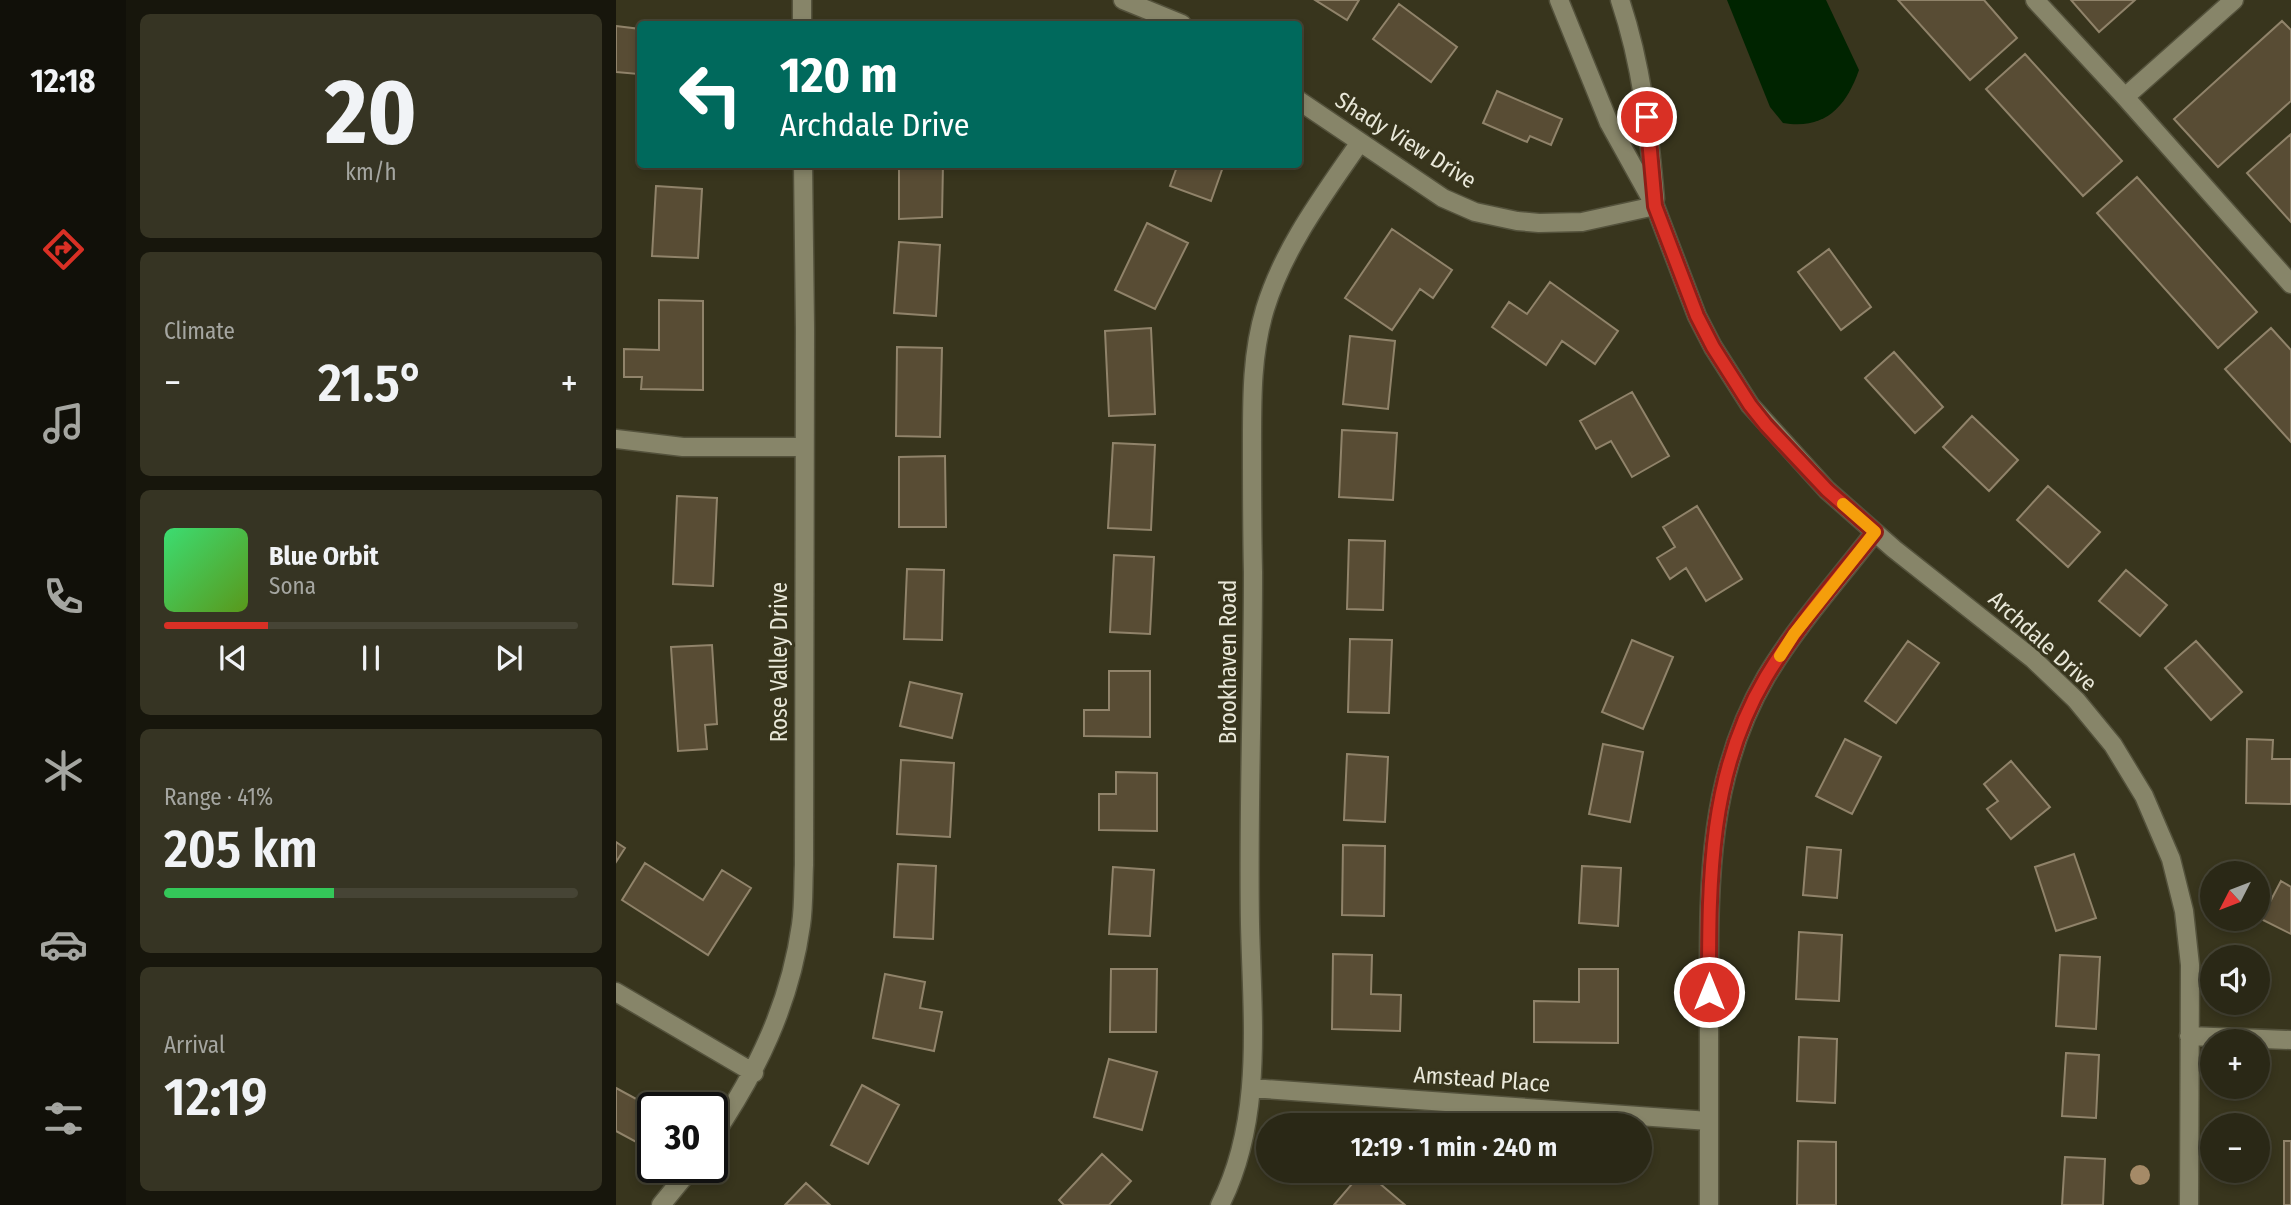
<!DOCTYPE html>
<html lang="en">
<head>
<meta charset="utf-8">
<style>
	body { margin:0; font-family:"Fira Sans Condensed",sans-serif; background:#363423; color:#f1f3f6; height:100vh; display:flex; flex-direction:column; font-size:26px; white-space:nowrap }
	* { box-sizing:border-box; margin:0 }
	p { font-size:23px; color:#a5a6a1 }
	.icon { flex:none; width:38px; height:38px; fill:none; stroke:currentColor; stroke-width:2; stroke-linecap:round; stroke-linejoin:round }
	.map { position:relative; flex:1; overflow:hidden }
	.drawer { display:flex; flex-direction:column; gap:14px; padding:14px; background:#17160c; width:490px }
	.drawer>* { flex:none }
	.guide { position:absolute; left:21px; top:21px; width:665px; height:147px; border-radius:7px; box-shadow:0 4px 10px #0003,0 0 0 2px #464435; background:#00695c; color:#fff; overflow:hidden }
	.needle { width:46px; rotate:228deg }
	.buttons { position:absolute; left:1584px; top:861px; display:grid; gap:14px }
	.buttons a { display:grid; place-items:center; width:70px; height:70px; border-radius:50%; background:#2a2816; box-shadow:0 4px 10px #0003,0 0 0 2px #464435; font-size:35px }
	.speed { position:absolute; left:21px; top:1092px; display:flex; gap:14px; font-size:35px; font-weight:700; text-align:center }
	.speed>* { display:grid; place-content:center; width:91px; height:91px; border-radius:50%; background:#2a2816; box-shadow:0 4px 10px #0003,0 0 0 2px #464435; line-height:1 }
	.speed .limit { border:4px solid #111; border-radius:10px; background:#fff; color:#111 }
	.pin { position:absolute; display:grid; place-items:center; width:60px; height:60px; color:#fff; margin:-30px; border:4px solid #fff; border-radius:50%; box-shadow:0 2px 7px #0007 }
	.me { position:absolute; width:77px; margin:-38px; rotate:0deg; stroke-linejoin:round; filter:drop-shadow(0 0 5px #0008) }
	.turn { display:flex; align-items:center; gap:24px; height:147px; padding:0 28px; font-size:32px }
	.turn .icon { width:91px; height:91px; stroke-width:2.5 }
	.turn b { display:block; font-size:49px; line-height:60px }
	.big { font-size:52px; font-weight:600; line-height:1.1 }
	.drawer .tile { flex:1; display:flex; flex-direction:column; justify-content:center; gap:10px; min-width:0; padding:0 24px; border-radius:10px; background:#363423 }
	.drawer .dial { align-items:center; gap:0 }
	.dial b { font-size:91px; line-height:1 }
	.song { display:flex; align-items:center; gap:21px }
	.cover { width:84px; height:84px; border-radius:10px; background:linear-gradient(135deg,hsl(140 70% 55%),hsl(90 70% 35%)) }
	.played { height:7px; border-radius:4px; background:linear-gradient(90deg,#d93025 25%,#464435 25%) }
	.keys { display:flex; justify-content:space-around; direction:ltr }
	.heat { display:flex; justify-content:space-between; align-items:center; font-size:38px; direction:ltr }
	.charge { height:10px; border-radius:5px; background:linear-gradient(90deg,#34c759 41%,#464435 0) }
	.trip { position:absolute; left:640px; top:1113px; width:396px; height:70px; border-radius:35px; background:#2a2816; box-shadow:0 4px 10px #0003,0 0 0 2px #464435; font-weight:600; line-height:70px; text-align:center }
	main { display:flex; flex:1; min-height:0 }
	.dock { display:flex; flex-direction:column; width:126px; justify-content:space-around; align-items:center; background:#111009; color:#a5a6a1 }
	.dock .icon { width:49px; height:49px }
	.dock .on { color:#d93025 }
	.dock b { font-size:32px; color:#f1f3f6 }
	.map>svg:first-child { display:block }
	.water { fill:#002400 }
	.building { fill:#584c34; stroke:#90836a; stroke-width:2 }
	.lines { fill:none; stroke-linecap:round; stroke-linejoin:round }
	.minor-casing { stroke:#54523c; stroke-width:21 }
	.minor { stroke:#878569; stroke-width:18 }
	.tree { fill:#a58a67 }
	.route-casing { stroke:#8d1f18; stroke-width:18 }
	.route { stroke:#d93025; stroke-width:12 }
	.slow { stroke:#f59e0b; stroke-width:12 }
	.labels { text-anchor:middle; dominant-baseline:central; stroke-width:6; stroke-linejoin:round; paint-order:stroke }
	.street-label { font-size:23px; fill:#e9e8d9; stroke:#38351d }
</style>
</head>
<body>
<main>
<nav class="dock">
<b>12:18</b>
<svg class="icon on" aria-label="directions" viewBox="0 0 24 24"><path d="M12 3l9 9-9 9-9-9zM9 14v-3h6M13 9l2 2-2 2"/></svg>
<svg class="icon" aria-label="music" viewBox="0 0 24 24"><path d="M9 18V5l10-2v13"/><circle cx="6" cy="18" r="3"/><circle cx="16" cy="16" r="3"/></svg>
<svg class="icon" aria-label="phone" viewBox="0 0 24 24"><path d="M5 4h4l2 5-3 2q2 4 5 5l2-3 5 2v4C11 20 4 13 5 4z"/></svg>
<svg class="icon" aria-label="climate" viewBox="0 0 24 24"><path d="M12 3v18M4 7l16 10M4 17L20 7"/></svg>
<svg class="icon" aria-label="car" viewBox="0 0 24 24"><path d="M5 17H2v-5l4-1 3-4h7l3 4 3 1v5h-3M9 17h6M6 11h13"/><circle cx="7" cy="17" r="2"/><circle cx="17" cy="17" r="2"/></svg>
<svg class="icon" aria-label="filters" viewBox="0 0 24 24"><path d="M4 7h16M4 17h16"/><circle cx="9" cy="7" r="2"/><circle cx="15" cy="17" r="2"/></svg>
</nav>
<section class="drawer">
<div class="tile dial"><b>20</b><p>km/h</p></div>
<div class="tile"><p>Climate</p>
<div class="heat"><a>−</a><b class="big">21.5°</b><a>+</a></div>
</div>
<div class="tile">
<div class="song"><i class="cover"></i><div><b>Blue Orbit</b><p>Sona</p></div></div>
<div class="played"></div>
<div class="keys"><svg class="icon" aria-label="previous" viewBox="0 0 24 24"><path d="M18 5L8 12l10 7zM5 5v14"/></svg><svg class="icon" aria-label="pause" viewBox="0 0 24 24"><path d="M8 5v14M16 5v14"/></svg><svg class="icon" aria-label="next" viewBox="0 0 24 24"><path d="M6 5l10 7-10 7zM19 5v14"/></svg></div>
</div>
<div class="tile"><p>Range · 41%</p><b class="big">205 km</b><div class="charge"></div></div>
<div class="tile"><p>Arrival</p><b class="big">12:19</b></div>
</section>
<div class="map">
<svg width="1675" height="1205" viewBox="0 0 1675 1205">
	<rect width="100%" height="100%" fill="#38351d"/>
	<!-- water -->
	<path class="water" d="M1111,0H1210L1243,70C1230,107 1209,130 1167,123L1154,107Z"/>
	<!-- building -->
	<path class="building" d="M699,0H743L731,20Z
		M1282,0H1368L1401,38L1354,80Z
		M1455,0H1519L1483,32Z
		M783,4L841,47L815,82L757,39Z
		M1666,21L1675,30V101L1602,167L1558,119Z
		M0,26L24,29L22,74L0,72Z
		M1409,54L1506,161L1467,196L1370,89Z
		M881,91L946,119L935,145L914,136L911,142L867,123Z
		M1675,134V222L1631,173Z
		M283,164H327L326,217L283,219Z
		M562,164H608L595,201L554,186Z
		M1521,177L1641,312L1602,348L1481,213Z
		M40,186L86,189L82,258L36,256Z
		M531,223L572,243L539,309L499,290Z
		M776,229L836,270L817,298L804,289L776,330L729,298Z
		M283,242L324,245L320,316L278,313Z
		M1213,249L1255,307L1225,330L1182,272Z
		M934,282L1002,331L979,364L946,341L930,365L876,327L893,302L911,314Z
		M43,300L87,301V390L25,389L26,377H8V349L43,350Z
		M535,328L539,414L493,416L489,331Z
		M1655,328L1675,350V442L1609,369Z
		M734,336L779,341L772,409L727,404Z
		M281,347L326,348L324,437L280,436Z
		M1278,352L1327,407L1299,433L1249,378Z
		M1016,392L1053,456L1016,477L995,441L980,449L964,421Z
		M1356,416L1402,460L1373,491L1327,447Z
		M726,430L781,433L777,500L723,497Z
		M497,443L539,445L535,530L492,528Z
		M329,456L330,527H283V457Z
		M1432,486L1484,532L1452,567L1401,520Z
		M61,496L101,498L97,586L57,584Z
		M1081,506L1126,579L1090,601L1070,568L1054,579L1041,558L1059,547L1047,527Z
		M733,540L769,541L767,610L731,609Z
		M498,555L538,557L534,634L494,632Z
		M291,569L328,570L326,640L288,639Z
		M1510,570L1551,605L1524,636L1483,601Z
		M734,639L776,640L773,713L732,712Z
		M1016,640L1057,657L1027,729L986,712Z
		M1292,641L1323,663L1280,723L1249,701Z
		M1580,641L1626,692L1595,720L1549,668Z
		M96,645L101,724L89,725L91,749L62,751L55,647Z
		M493,671H534V737L468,736V710H493Z
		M294,682L346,694L336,738L284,726Z
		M1229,739L1265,757L1236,814L1200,796Z
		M1631,739L1657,740L1656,759H1675V804L1630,803Z
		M987,744L1027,752L1014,822L973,814Z
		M731,754L772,757L769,822L728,820Z
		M285,760L338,763L334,837L281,834Z
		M1395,761L1434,807L1395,839L1371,809L1382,801L1368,784Z
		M500,772L541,773V831L483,830V794H500Z
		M0,842L9,848L0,862Z
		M727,845L769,846L768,916L726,915Z
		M1191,847L1225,850L1221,898L1187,895Z
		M1458,854L1480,918L1440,931L1419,867Z
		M29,863L87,900L106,870L135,888L92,955L6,900Z
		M282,864L320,866L317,939L278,937Z
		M966,866L1005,868L1002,926L963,923Z
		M497,867L538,870L534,936L493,934Z
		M1665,881L1675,887V934L1645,919Z
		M1183,932L1226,935L1223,1001L1180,999Z
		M717,954L756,955L755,994L785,995L784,1031L716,1029Z
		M1444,955L1484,957L1480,1029L1440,1026Z
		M495,969H541L540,1032H494Z
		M963,969H1002V1043L918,1042V1001L963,1002Z
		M269,974L309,982L304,1008L326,1012L318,1051L257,1038Z
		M1183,1037L1221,1039L1219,1103L1181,1101Z
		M1450,1053L1483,1055L1480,1118L1446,1116Z
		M493,1059L541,1072L526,1130L478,1117Z
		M246,1085L283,1105L252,1164L215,1145Z
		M0,1088L37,1108V1118L22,1143L0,1131Z
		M1182,1141L1220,1142V1205H1181Z
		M1668,1141H1675V1205H1668Z
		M486,1154L515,1181L493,1205H448L443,1200Z
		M1449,1157L1489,1159L1487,1205H1446Z
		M747,1171H749L789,1205H718Z
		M190,1183L214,1205H169Z"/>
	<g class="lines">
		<!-- minor casing -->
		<g class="minor-casing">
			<path id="minor" d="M186,0V24
				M507,0L566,24
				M943,0L993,123L1039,206L1081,316L1097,347L1134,405L1211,490L1278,549L1417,659L1460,700L1497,745L1528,796L1555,859L1568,911L1574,965L1573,1205
				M1004,0C1026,65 1033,132 1039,199
				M1419,0L1509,97L1675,284
				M1509,97L1618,0
				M682,100L827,198L859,212L901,221L923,223L966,222L1039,206
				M0,439L67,447H188
				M0,992L138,1073
				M1573,1036L1675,1040
				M635,1088L1093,1121
				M96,1138C141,1072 174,1004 185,925C188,905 187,885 188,865L189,329L187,164
				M45,1205L76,1167
				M604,1205C648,1119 636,1017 634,924C632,807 637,689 637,572C636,531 636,491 636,451C636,403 635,355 649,309C668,247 707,196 744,142
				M1093,1205C1093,1138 1093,1070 1093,1003C1093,888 1090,780 1150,677C1181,625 1222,580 1259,532"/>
		</g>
		<!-- minor -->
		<use href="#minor" class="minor"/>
	</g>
	<!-- trees -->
	<circle class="tree" cx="1524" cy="1175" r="10"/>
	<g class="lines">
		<!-- route casing -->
		<g class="route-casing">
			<path id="route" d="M1031,117L1039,206L1081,316L1097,347L1134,405L1150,425L1211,490L1259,532C1222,579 1181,625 1150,677C1092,775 1093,881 1093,992"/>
		</g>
		<!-- route -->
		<use href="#route" class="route"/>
		<!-- slow -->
		<path class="slow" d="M1164,656L1178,634L1259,532L1227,504"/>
	</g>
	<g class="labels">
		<!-- street labels -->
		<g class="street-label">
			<text transform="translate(790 140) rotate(32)">Shady View Drive</text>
			<text transform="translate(1427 641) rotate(42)">Archdale Drive</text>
			<text transform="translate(163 662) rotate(-90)">Rose Valley Drive</text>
			<text transform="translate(612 662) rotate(-90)">Brookhaven Road</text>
			<text transform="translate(866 1079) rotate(4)">Amstead Place</text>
		</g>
	</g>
</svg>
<div class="buttons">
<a><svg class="needle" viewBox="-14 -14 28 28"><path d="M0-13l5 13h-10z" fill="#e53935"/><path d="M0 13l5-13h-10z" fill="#a5a6a1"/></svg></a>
<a><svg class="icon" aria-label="sound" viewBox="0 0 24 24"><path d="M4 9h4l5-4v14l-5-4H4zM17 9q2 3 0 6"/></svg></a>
<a>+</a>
<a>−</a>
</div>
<div class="speed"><div class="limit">30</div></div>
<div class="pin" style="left:1031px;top:117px;background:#d93025"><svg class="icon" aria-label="arrive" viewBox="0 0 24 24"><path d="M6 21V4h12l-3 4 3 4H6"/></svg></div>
<svg class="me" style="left:1093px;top:992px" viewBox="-20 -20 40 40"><circle r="17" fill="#d93025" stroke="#fff" stroke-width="3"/><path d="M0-11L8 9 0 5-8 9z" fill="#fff"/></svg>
<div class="trip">12:19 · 1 min · 240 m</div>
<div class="guide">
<div class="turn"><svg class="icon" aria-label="left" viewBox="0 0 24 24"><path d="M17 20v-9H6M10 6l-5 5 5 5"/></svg><div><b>120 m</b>Archdale Drive</div></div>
</div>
</div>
</main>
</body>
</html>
